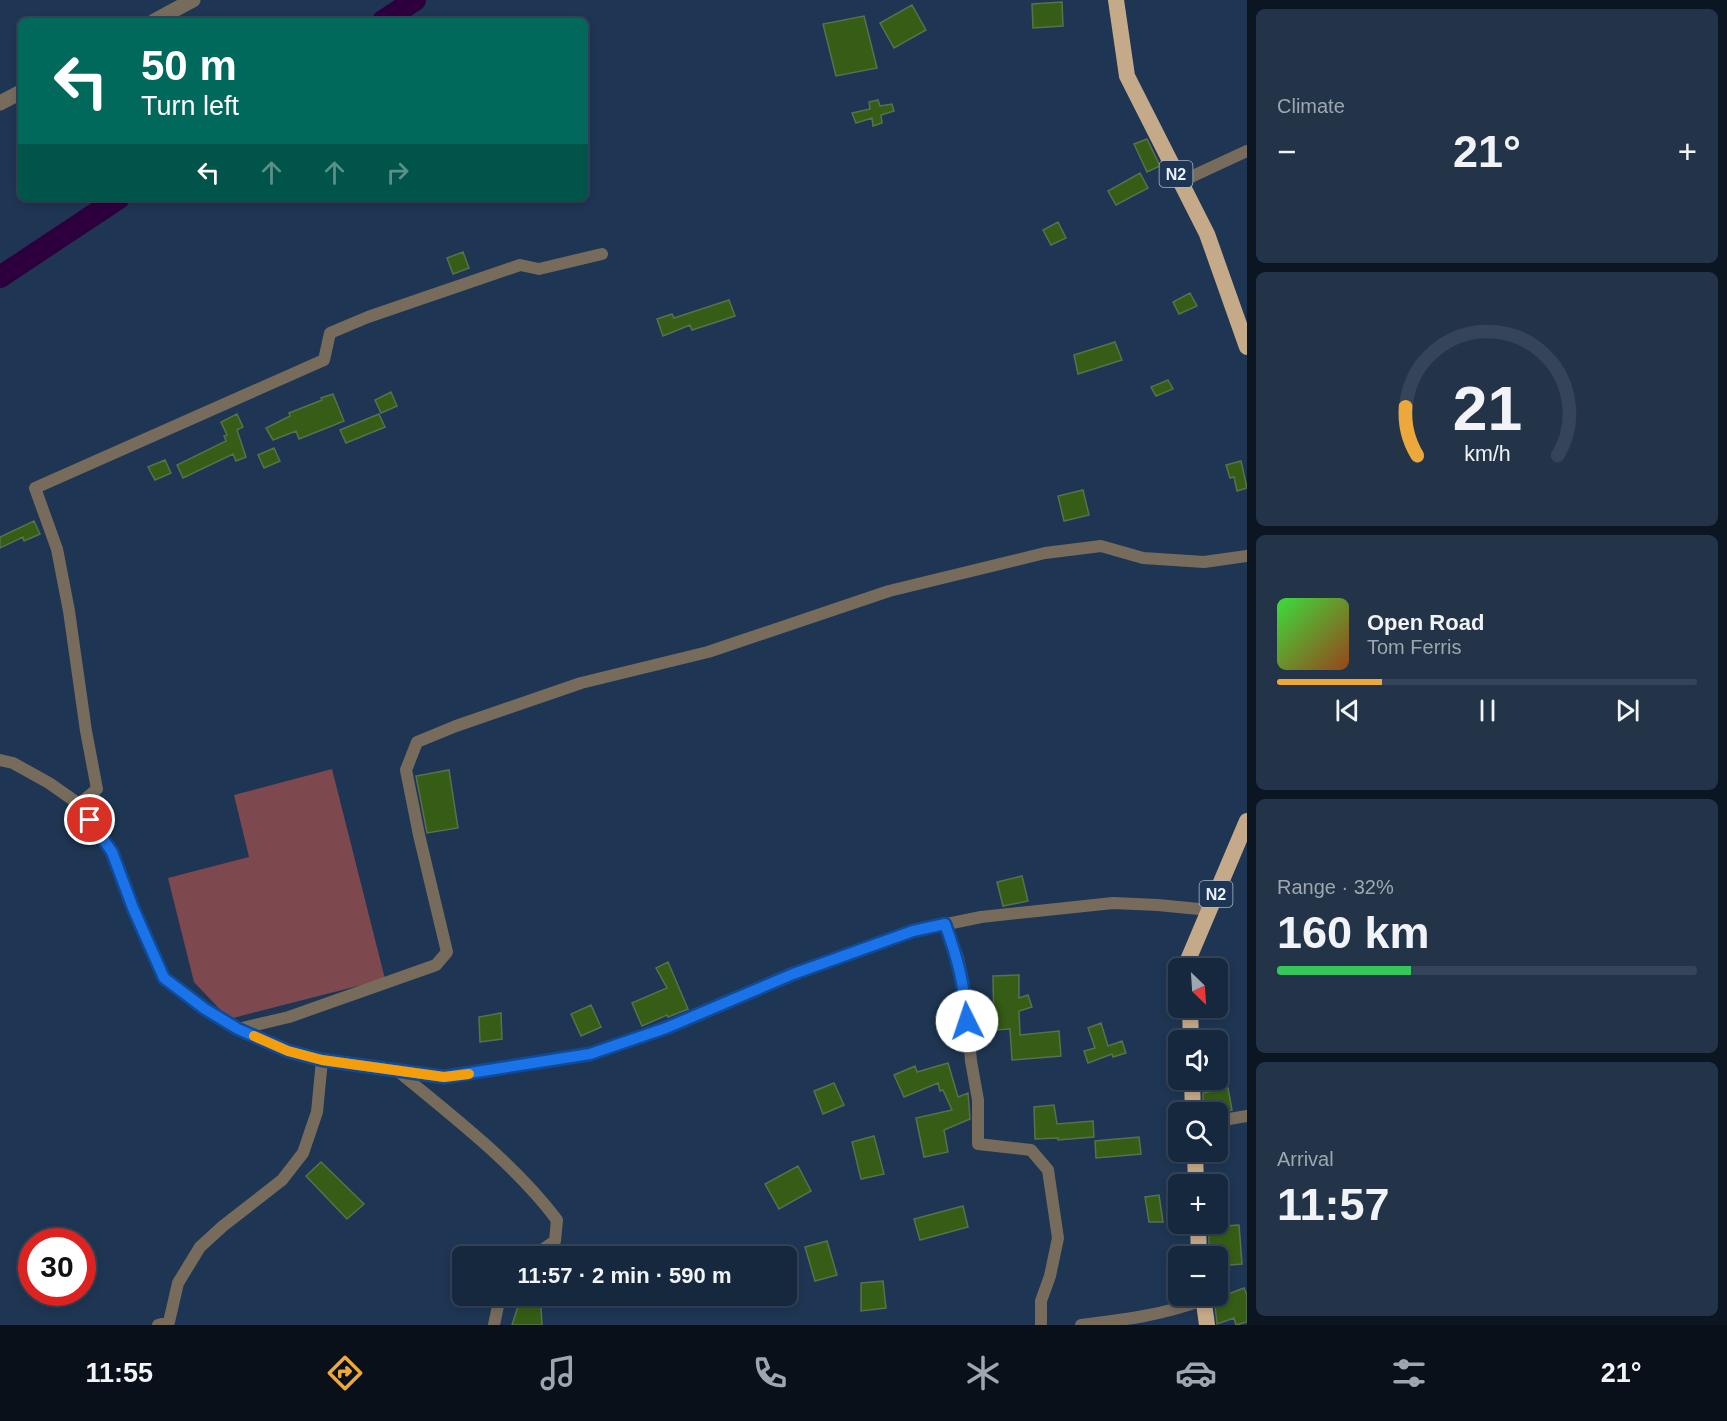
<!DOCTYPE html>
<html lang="en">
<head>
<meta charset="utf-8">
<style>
	body { margin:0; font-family:Arial,sans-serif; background:#233449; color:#f1f3f6; height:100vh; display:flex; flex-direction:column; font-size:22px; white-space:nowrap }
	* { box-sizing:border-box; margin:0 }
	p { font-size:20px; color:#9ea6b0 }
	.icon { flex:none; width:33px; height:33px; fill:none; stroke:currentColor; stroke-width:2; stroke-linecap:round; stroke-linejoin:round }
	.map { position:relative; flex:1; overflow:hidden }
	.panel { display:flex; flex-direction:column; gap:9px; padding:9px; background:#0c1622; width:480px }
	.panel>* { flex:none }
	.top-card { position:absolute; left:18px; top:18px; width:570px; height:183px; border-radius:9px; box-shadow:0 3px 9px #0003,0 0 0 2px #354458; background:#00695c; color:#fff; overflow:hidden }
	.needle { width:39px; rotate:155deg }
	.tools { position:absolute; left:1168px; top:958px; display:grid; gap:12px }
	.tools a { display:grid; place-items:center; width:60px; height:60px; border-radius:9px; background:#16283e; box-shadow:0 3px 9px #0003,0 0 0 2px #354458; font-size:30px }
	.speed { position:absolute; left:18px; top:1228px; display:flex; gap:12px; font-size:30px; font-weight:700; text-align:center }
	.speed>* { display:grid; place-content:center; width:78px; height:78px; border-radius:50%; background:#16283e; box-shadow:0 3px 9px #0003,0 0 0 2px #354458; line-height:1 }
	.speed .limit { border:9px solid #d22; background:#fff; color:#111 }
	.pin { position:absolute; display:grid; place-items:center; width:51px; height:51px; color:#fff; margin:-26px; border:3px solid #fff; border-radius:50%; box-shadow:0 2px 6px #0007 }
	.me { position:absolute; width:66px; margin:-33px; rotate:356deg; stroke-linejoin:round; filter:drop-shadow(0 0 4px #0008) }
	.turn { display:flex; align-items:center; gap:21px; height:126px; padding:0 24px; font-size:27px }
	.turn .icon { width:78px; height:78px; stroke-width:2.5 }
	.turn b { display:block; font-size:42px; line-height:51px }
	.lanes { display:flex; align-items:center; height:57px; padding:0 24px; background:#0003; justify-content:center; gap:30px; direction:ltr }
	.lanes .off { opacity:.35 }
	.big { font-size:45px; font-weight:700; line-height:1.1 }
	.panel .widget { flex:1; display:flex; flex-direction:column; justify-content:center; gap:9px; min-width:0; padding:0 21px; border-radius:9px; background:#233449 }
	.panel .dial { align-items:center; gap:0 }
	.dial svg { height:156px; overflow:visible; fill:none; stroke:#354458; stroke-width:7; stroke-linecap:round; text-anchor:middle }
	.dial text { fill:#f1f3f6; stroke:none }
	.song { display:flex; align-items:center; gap:18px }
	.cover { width:72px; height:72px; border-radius:9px; background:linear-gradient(135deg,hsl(120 70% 55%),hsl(20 70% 35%)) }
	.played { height:6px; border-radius:3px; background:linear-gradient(90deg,#eda83c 25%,#354458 25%) }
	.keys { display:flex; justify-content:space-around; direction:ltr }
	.heat { display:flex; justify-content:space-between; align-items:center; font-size:33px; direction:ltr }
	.charge { height:9px; border-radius:4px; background:linear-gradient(90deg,#34c759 32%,#354458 0) }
	.trip { position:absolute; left:452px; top:1246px; width:345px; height:60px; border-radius:9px; background:#16283e; box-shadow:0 3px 9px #0003,0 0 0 2px #354458; font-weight:700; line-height:60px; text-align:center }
	.tabs { display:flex; height:96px; justify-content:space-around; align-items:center; background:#091019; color:#9ea6b0 }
	.tabs .icon { width:42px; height:42px }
	.tabs .selected { color:#eda83c }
	.tabs b { font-size:27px; color:#f1f3f6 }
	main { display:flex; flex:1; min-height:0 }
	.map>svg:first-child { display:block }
	.green { fill:#7d494e }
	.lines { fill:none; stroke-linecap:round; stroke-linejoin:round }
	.river { stroke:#2d003d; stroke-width:22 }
	.building { fill:#355d15; stroke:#5a704d; stroke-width:1.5 }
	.minor { stroke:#776b5c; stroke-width:12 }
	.tertiary { stroke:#776b5c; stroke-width:15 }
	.trunk { stroke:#c5aa89; stroke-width:16 }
	.route-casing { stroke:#114b97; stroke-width:15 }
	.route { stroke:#1a73e8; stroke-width:10 }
	.slow { stroke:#f59e0b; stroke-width:10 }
	.labels { text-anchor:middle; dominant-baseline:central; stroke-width:6; stroke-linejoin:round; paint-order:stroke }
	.shield { fill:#1e3653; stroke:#abb8c9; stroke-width:1.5 }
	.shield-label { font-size:16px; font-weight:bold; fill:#e7f0fb }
</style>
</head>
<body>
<main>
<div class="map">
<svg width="1247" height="1325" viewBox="0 0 1247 1325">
	<rect width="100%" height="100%" fill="#1e3653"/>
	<!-- green -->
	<path class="green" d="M332,769L385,979L229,1019L194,982L168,878L249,857L234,795Z"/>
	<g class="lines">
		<!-- river -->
		<path class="river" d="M383,21L415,0
			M0,277L119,198"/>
	</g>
	<!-- building -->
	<path class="building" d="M1062,2L1063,26L1033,28L1032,4Z
		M912,5L926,30L894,48L880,23Z
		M864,16L877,68L836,76L823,24Z
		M878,100L880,106L892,104L894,111L881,115L882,123L873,126L872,118L856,123L852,113L870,109L869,102Z
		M1147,139L1160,166L1147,172L1134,144Z
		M1140,173L1148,188L1116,205L1108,191Z
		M1058,222L1066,238L1051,245L1043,230Z
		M463,252L469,268L453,274L447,258Z
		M1190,293L1197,306L1179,314L1173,302Z
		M729,300L735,316L692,330L690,325L663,336L657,319L672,314L674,318Z
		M1115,342L1122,360L1078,374L1074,355Z
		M1168,380L1173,389L1156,396L1151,387Z
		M391,392L397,406L381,413L375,400Z
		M333,394L344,421L299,439L296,431L273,440L266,428L290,416L289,413L322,400L321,398Z
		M237,414L243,427L237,430L246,457L236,461L233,454L183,478L177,465L226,441L224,436L227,435L221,422Z
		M379,414L385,427L346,443L340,430Z
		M274,448L280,461L264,468L258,455Z
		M165,460L171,473L155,480L148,467Z
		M1241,461L1247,488L1237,491L1234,477L1230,478L1226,465Z
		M1083,490L1089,515L1064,521L1058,496Z
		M34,521L40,534L24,541L23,537L0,548V537Z
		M449,770L458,828L427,833L416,776Z
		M1022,876L1028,901L1003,906L997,882Z
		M668,962L688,1009L668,1017L667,1015L642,1026L632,1003L667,988L656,968Z
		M1019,975V998L1028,995L1032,1007L1019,1011L1020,1035L1059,1031L1061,1056L1012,1060L1010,1029L994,1030L993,976Z
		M591,1005L601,1027L581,1036L571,1014Z
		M501,1013L502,1039L480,1042L479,1017Z
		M1101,1023L1108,1046L1122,1041L1126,1053L1113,1057L1112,1054L1088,1063L1084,1051L1095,1048L1088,1028Z
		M948,1063L958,1097L968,1093L970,1119L944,1130L948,1152L924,1157L916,1118L952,1110L943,1090L940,1091L938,1083L904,1097L894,1075L915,1066L917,1072Z
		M834,1083L844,1105L823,1114L814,1091Z
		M1228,1088L1232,1110L1203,1113V1093Z
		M1054,1105L1057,1124L1093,1121L1094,1137L1058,1140V1138L1035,1139L1034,1107Z
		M874,1136L884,1174L861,1179L852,1142Z
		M1139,1137L1141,1154L1096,1158L1095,1141Z
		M321,1162L364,1204L347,1219L306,1176Z
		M798,1166L811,1191L779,1209L765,1184Z
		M1159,1195L1163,1222H1149L1145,1197Z
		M963,1206L968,1227L920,1240L914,1219Z
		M1239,1225L1242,1264L1218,1266V1257H1209V1227Z
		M827,1241L837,1275L815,1281L805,1247Z
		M883,1281L886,1308L861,1311V1283Z
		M1244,1288L1247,1295V1322L1236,1325L1234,1318L1217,1324L1214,1296H1223Z
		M520,1300L541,1308L542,1325H512Z"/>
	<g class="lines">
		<!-- minor -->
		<path class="minor" d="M1180,182L1247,151
			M0,760L13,763L49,783L79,804L112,852L133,908L164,978L205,1009L238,1029L288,1051L322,1060L444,1077L590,1054L666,1027L793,974L913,931L981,917L1113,903L1158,905L1209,910
			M79,804L97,789L86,731L69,611L57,549L35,488L324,360L330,333L368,317L520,265L539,269L602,254
			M945,924L958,958L964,986L971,1061L978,1100V1144L1031,1150L1048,1170L1058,1238L1050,1276L1041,1301V1325
			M238,1029L289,1017L436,965L447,952L419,835L406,770L417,742L456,726L581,683L708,652L889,591L1045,553L1101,546L1143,558L1204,562L1247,556
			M399,1072C454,1118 513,1162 557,1220L555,1241L532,1257
			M1218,1121L1247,1116
			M158,1325L169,1322L178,1283L200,1247L223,1226L282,1180L303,1153L317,1112L322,1060
			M494,1325L500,1296
			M1081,1325C1123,1320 1163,1315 1203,1300"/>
		<!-- tertiary -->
		<path class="tertiary" d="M154,21L193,0
			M0,103L21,92"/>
		<!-- trunk -->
		<path class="trunk" d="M1116,0L1127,76L1207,234L1247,347
			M1188,969V960L1247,821
			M1190,1008L1191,1041
			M1192,1080L1193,1113
			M1195,1152L1196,1185
			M1198,1224L1199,1257
			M1203,1296L1207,1325"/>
	</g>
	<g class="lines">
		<!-- route casing -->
		<g class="route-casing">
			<path id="route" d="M90,820L112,852L133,908L164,978L205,1009L238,1029L288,1051L322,1060L444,1077L590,1054L666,1028L793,974L913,931L945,924C958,959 964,984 967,1021"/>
		</g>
		<!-- route -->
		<use href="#route" class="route"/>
		<!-- slow -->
		<path class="slow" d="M254,1036L288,1051L322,1060L444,1077L469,1074"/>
	</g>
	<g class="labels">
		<!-- shield labels -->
		<g class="shield">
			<rect x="1159.5" y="161" width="33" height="26" rx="4.5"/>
			<rect x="1199.5" y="881" width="33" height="26" rx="4.5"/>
		</g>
		<g class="shield-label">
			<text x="1176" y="174">N2</text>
			<text x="1216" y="894">N2</text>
		</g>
	</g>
</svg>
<div class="tools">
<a><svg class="needle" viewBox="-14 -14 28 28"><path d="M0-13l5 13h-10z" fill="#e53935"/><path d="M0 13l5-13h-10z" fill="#9ea6b0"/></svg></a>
<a><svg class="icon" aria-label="sound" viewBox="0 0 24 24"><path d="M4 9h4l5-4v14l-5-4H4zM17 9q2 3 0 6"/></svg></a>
<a><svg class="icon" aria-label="search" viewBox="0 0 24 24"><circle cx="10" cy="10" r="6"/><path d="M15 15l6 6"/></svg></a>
<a>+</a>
<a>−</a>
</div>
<div class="speed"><div class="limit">30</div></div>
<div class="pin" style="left:90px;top:820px;background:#d93025"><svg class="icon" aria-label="arrive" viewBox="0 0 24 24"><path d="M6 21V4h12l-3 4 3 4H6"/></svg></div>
<svg class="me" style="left:967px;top:1021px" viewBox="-20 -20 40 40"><circle r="19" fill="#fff"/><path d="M0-13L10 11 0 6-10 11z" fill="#1a73e8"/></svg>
<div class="trip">11:57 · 2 min · 590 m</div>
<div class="top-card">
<div class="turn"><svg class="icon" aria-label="left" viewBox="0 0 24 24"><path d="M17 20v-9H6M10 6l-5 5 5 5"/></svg><div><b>50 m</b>Turn left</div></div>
<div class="lanes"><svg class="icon" aria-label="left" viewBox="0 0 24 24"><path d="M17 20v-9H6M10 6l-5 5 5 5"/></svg><svg class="icon off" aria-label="ahead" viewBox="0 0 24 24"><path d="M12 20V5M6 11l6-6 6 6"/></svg><svg class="icon off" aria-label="ahead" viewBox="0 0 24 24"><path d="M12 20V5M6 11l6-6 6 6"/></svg><svg class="icon off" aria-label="right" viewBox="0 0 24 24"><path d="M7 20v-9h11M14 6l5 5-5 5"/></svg></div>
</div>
</div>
<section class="panel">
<div class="widget"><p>Climate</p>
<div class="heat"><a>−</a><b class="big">21°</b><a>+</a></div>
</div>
<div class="widget dial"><svg viewBox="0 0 100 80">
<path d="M14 69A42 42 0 1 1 86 69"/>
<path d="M14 69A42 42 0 0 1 8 44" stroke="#eda83c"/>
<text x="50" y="56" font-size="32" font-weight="700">21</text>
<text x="50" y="72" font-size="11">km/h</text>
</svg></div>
<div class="widget">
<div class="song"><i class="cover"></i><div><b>Open Road</b><p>Tom Ferris</p></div></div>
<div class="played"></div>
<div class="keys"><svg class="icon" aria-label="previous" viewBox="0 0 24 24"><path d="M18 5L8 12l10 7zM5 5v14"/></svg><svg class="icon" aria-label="pause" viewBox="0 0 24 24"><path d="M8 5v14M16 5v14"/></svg><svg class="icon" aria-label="next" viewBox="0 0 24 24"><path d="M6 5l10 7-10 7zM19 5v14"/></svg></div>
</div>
<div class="widget"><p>Range · 32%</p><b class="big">160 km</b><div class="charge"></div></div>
<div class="widget"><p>Arrival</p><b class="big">11:57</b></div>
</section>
</main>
<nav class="tabs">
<b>11:55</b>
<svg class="icon selected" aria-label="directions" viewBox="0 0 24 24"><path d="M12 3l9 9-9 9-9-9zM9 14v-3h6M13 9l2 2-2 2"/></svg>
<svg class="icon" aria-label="music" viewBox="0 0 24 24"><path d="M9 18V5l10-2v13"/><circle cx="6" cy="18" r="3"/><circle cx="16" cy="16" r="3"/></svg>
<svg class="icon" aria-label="phone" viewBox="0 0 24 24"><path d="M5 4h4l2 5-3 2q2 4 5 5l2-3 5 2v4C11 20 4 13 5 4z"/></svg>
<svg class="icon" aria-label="climate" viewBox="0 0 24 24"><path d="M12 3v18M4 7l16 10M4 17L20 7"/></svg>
<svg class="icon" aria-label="car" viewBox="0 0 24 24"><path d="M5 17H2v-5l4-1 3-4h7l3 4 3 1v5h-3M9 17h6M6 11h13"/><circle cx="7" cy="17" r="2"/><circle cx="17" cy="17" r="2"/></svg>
<svg class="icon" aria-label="filters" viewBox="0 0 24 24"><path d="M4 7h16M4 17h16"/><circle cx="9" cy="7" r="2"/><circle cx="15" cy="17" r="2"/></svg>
<b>21°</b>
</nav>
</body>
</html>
